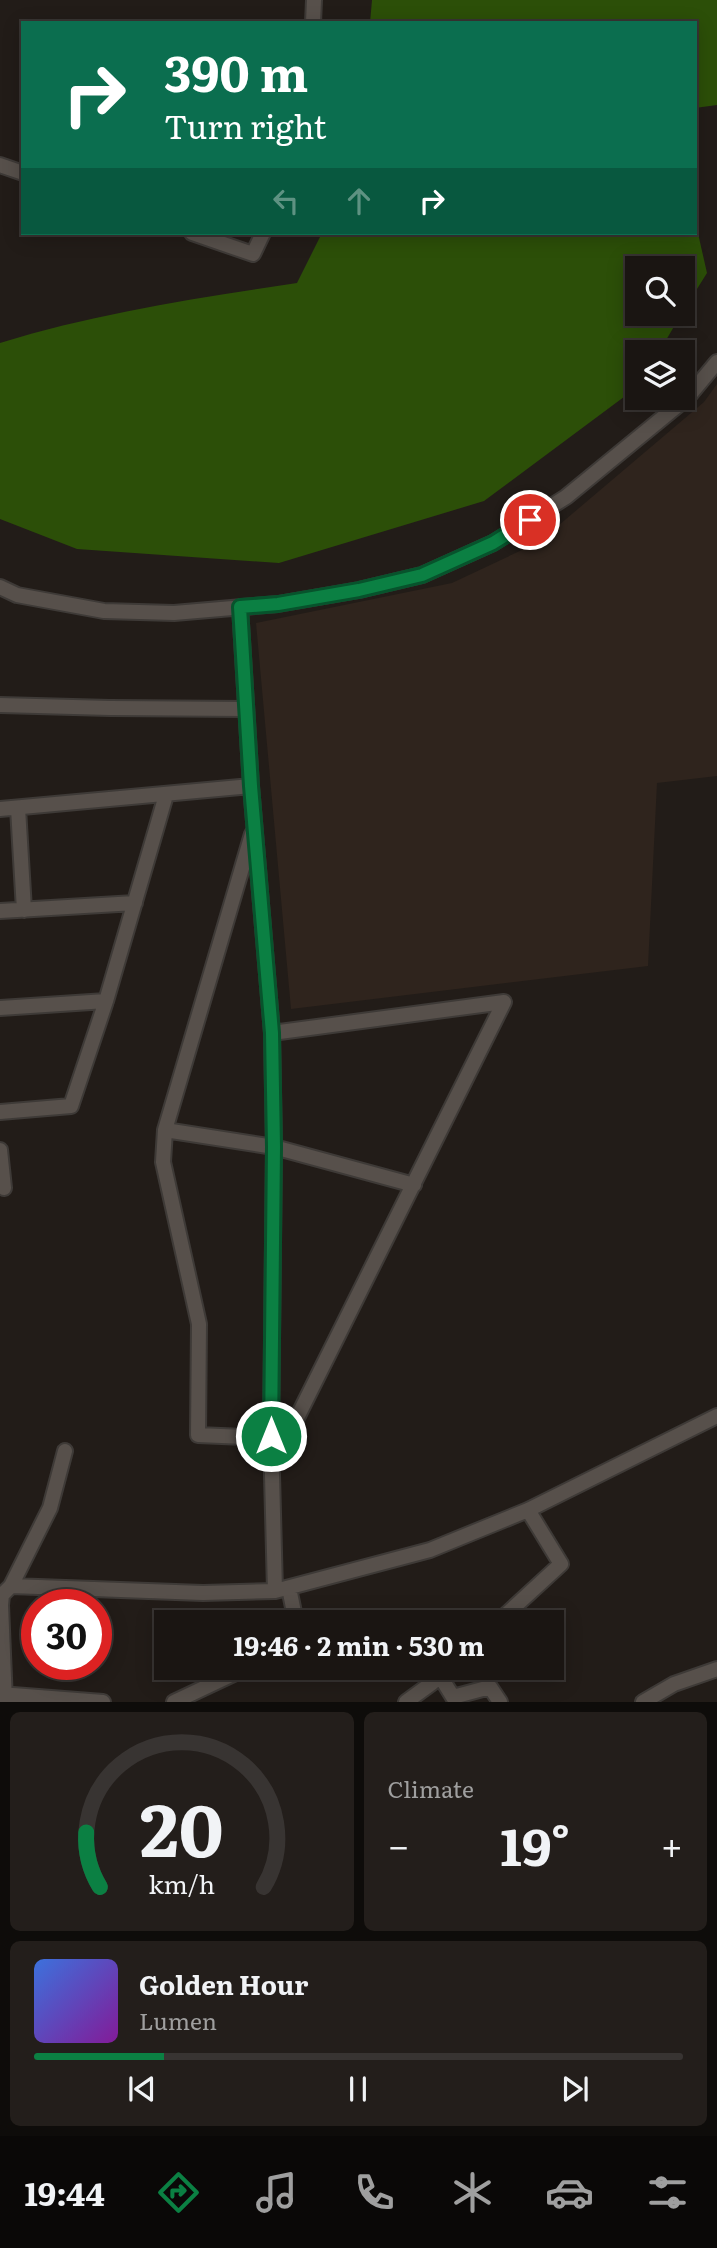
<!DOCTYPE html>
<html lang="en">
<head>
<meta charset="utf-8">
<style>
	body { margin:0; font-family:Literata,serif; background:#231e1b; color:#f1f3f6; height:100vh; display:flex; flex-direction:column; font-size:26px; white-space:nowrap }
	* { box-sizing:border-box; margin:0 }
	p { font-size:23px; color:#9f9f9f }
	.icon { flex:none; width:38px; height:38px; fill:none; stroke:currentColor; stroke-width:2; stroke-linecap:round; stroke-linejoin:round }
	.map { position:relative; height:1702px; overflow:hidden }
	.drawer { display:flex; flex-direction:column; gap:10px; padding:10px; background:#0e0c0a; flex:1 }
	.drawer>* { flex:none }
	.guide { position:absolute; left:21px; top:21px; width:676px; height:214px; border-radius:0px; box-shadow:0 4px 18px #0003,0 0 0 2px #383432; background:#0b6e4f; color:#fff; overflow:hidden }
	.fabs { position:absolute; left:625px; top:256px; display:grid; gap:14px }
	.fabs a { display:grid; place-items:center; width:70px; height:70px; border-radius:0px; background:#1a1512; box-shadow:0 4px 18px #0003,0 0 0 2px #383432; font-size:35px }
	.speed { position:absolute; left:21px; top:1589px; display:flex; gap:14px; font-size:35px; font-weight:700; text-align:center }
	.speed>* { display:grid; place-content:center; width:91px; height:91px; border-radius:50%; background:#1a1512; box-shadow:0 4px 18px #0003,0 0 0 2px #383432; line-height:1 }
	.speed .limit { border:10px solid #d22; background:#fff; color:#111 }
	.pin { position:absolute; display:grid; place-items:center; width:60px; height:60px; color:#fff; margin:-30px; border:4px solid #fff; border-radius:50%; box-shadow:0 2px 7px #0007 }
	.me { position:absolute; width:77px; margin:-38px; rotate:0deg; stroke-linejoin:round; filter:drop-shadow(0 0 5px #0008) }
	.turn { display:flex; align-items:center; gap:24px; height:147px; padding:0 28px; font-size:32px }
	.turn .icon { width:91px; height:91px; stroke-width:2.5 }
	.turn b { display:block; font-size:49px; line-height:60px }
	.lanes { display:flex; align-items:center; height:66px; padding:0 28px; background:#0003; justify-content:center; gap:35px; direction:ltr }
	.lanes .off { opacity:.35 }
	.big { font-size:52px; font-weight:700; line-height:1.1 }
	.drawer .widget { flex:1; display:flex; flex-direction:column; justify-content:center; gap:10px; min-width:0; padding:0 24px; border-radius:10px; background:#231e1b }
	.drawer .dial { align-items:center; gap:0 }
	.dial svg { height:182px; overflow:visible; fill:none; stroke:#383432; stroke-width:7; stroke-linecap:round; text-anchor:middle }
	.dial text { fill:#f1f3f6; stroke:none }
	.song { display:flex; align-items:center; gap:21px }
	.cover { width:84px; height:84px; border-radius:10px; background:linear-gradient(135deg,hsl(220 70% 55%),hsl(290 70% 35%)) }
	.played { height:7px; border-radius:4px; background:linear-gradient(90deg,#0b8043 20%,#383432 20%) }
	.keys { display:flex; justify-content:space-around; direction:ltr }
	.heat { display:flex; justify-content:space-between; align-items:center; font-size:38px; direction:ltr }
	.drawer .tiles { flex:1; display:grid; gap:10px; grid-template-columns:1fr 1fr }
	.widget:last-child { grid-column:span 2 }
	.trip { position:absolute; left:154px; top:1610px; width:410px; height:70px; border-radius:0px; background:#1a1512; box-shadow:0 4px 18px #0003,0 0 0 2px #383432; font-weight:700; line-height:70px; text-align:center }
	.tab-bar { display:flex; height:112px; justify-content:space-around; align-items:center; background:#0a0807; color:#9f9f9f }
	.tab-bar .icon { width:49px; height:49px }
	.tab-bar .selected { color:#0b8043 }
	.tab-bar b { font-size:32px; color:#f1f3f6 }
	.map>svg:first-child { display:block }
	.built { fill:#2f241d }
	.forest { fill:#2c4f08 }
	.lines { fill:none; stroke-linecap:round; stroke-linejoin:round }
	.minor-casing { stroke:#3e3a37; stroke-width:18 }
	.minor { stroke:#57504b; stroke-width:14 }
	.route-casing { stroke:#07532c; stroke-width:18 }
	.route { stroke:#0b8043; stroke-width:12 }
</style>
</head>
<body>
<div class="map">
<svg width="717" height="1702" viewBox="0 0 717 1702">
	<rect width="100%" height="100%" fill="#221c18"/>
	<!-- built -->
	<path class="built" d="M717,384V776L657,783L648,966L291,1009L256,623L452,583L539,542L704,402Z"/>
	<!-- forest -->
	<path class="forest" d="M372,0H717V105L695,108V23H370Z
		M695,220L707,273L682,313V268H637V313H682L659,352H637L636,388L484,501L279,563L77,549L0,519V343C96,313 197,298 297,283L322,233H695Z"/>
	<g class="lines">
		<!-- minor casing -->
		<g class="minor-casing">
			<path id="minor" d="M313,23L314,0
				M0,165L23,173
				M192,233L253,254L263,233
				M0,587L17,595L104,611L174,613L278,604L359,590L422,575L493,543L566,497L688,397L717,362
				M240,607L251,786L272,1033L274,1147L271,1436L275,1591
				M0,705L110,708L246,709
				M18,808L24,910
				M0,809L251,786
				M252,834L165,1130L163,1162L199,1324L198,1435L271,1438
				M0,911L135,903
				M0,1008L106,1001
				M272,1033L504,1002L273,1466
				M0,1112L71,1106L106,1001L166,795
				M165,1130L274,1147L414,1185
				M0,1150L4,1188
				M11,1586L50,1508L65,1451
				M289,1588L296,1622
				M498,1622L561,1564L528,1510
				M440,1676L453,1697L490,1687L500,1702
				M0,1694L103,1702
				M5,1702L1,1605L2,1595L11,1586L203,1593L275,1591L430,1550L528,1510L717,1416
				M174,1702L246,1668
				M406,1702L432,1683L449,1668
				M643,1702L674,1684L717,1669"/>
		</g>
		<!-- minor -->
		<use href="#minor" class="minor"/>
	</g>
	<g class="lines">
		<!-- route casing -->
		<g class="route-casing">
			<path id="route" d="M271,1436L274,1147L272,1033L251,786L240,607L278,604L359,590L422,575L493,543L530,520"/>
		</g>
		<!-- route -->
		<use href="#route" class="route"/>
	</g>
</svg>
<div class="fabs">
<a><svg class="icon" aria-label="search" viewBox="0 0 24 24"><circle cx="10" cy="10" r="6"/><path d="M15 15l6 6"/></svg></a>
<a><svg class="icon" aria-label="layers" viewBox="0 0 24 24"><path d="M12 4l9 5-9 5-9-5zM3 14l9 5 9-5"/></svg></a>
</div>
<div class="speed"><div class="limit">30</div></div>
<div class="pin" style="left:530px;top:520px;background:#d93025"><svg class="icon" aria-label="arrive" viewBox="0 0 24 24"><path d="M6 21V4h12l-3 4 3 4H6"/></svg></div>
<svg class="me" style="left:271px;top:1436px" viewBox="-20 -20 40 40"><circle r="17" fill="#0b8043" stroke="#fff" stroke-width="3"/><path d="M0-11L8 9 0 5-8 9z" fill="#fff"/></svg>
<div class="trip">19:46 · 2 min · 530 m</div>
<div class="guide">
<div class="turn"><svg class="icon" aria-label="right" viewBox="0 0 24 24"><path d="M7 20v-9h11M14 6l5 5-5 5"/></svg><div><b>390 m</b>Turn right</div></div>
<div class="lanes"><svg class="icon off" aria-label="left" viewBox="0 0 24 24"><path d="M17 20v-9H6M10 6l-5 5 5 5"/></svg><svg class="icon off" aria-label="ahead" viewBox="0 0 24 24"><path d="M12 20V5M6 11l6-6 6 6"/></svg><svg class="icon" aria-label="right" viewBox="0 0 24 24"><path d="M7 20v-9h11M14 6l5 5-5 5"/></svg></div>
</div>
</div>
<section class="drawer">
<div class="tiles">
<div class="widget dial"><svg viewBox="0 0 100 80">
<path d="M14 69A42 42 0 1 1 86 69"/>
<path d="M14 69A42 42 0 0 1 8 45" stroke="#0b8043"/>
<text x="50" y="56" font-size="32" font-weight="700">20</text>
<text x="50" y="72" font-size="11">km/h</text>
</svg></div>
<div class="widget"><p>Climate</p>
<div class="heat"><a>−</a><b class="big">19°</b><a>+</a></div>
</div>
<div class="widget">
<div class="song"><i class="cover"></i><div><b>Golden Hour</b><p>Lumen</p></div></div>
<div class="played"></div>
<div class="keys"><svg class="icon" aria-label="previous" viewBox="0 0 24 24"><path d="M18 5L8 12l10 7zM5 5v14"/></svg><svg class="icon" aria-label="pause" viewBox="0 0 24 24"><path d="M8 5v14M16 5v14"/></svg><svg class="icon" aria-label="next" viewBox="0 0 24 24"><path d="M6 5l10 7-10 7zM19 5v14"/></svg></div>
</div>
</div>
</section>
<nav class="tab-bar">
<b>19:44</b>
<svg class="icon selected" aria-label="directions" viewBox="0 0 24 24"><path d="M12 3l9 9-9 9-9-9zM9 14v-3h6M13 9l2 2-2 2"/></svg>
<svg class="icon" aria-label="music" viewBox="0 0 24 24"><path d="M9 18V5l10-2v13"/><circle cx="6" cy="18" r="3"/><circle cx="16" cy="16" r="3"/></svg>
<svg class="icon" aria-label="phone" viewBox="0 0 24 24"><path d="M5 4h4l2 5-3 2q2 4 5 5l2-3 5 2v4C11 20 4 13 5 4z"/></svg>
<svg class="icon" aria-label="climate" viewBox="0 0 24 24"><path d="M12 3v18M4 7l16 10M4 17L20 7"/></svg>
<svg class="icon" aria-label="car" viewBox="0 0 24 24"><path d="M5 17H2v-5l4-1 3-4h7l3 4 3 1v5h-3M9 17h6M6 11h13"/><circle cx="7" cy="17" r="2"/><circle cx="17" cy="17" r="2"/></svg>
<svg class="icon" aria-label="filters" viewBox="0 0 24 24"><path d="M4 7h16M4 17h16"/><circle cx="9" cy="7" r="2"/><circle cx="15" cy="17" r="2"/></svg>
</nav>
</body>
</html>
